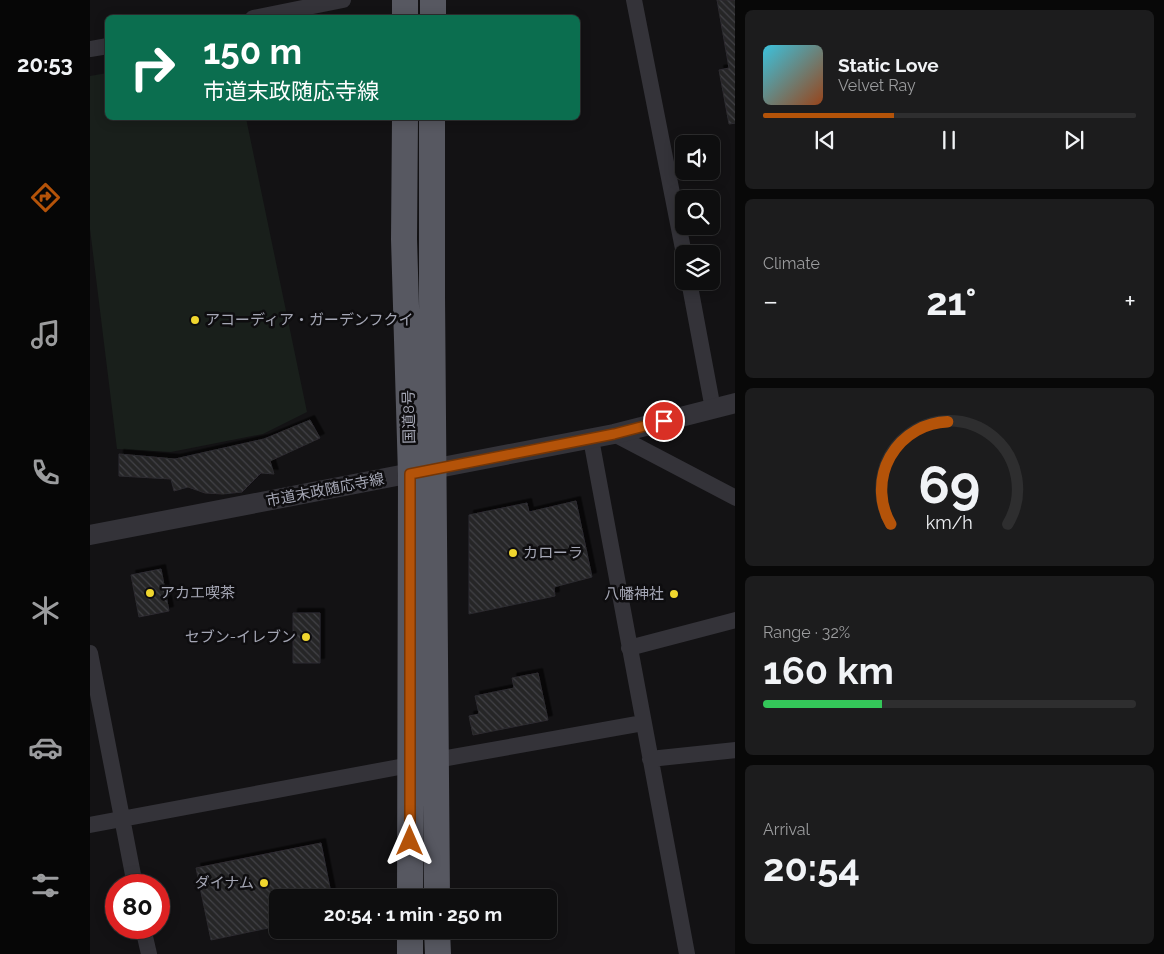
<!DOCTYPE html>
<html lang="en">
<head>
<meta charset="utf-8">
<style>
	body { margin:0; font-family:Raleway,"Noto Sans JP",sans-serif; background:#1c1c1d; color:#f1f3f6; height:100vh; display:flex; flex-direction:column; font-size:19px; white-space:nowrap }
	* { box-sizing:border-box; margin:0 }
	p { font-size:16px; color:#9b9c9e }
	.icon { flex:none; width:28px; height:28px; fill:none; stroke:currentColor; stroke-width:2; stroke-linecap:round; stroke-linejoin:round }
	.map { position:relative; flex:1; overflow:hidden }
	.sheet { display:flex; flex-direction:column; gap:10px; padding:10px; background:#080808; width:429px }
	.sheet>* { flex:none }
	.hud { position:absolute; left:15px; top:15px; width:475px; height:105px; border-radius:8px; box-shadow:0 2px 12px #0003,0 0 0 1px #2e2e2f; background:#0b6e4f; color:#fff; overflow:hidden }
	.buttons { position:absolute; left:585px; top:135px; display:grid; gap:10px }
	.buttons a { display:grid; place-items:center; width:45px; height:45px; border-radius:8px; background:#0e0e0f; box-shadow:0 2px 12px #0003,0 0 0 1px #2e2e2f; font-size:25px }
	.speed { position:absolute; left:15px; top:874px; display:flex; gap:10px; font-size:25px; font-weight:700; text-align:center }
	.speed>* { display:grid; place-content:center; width:65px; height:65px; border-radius:50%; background:#0e0e0f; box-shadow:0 2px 12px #0003,0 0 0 1px #2e2e2f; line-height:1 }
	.speed .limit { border:8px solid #d22; background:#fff; color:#111 }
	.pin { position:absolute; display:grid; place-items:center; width:42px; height:42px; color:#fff; margin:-21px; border:2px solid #fff; border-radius:50%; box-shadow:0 1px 5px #0007 }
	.me { position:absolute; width:55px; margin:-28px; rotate:0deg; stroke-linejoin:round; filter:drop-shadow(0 0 4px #0008) }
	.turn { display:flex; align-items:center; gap:18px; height:105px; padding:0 15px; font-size:22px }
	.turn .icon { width:65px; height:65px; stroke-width:2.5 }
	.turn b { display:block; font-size:35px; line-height:42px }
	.big { font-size:38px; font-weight:700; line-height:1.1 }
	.sheet .card { flex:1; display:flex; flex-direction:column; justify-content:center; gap:8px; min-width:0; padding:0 18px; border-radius:8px; background:#1c1c1d }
	.sheet .dial { align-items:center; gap:0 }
	.dial svg { height:130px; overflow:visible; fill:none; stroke:#2e2e2f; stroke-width:7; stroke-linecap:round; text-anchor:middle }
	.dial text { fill:#f1f3f6; stroke:none }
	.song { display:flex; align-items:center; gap:15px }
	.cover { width:60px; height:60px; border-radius:8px; background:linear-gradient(135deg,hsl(190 70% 55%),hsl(20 70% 35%)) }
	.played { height:5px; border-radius:2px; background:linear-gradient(90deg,#b45309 35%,#2e2e2f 35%) }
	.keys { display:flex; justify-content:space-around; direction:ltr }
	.heat { display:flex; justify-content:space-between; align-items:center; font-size:28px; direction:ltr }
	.charge { height:8px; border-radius:4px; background:linear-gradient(90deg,#34c759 32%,#2e2e2f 0) }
	.trip { position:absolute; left:179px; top:889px; width:288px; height:50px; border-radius:8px; background:#0e0e0f; box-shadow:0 2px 12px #0003,0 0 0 1px #2e2e2f; font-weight:700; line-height:50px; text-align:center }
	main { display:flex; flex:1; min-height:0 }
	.dock { display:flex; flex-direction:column; width:90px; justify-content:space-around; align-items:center; background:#060606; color:#9b9c9e }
	.dock .icon { width:35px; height:35px }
	.dock .on { color:#b45309 }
	.dock b { font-size:22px; color:#f1f3f6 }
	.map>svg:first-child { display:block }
	.green { fill:#191f1b }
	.building { fill:url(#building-back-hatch); stroke:#2d2c30; filter:url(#shadow) }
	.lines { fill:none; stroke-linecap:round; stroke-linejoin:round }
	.minor { stroke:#343339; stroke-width:16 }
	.tertiary { stroke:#343339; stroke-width:20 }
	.trunk { stroke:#575861; stroke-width:26 }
	.route-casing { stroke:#753606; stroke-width:12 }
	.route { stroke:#b45309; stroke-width:9 }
	.poi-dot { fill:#f0d62e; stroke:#0e0d0f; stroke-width:2 }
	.labels { text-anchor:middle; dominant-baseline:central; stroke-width:5; stroke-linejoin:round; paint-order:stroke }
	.poi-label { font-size:15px; fill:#a4a6b4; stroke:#0e0d0f; text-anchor:start }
	.street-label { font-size:15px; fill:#a4a6b4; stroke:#0e0d0f }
</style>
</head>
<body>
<main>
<nav class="dock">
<b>20:53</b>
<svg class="icon on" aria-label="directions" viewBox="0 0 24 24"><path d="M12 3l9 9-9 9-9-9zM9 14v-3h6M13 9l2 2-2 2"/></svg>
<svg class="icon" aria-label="music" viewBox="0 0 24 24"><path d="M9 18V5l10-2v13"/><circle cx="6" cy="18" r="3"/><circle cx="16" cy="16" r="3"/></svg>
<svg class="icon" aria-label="phone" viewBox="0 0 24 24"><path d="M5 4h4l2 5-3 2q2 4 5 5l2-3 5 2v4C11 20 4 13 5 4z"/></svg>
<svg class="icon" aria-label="climate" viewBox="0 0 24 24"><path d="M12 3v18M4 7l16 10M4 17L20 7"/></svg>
<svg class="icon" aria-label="car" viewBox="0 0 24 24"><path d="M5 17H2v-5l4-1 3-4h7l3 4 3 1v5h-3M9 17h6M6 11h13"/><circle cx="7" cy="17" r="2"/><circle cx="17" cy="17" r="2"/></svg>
<svg class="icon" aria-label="filters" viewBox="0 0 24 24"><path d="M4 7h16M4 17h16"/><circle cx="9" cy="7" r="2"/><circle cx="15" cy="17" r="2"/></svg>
</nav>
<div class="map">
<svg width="646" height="954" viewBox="0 0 646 954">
	<defs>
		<pattern id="building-back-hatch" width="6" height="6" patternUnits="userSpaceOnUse" patternTransform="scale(1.25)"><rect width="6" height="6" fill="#262528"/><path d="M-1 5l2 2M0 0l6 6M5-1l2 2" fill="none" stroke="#424245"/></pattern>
		<filter id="shadow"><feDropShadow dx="4.5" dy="-4.5" stdDeviation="0" flood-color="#0009"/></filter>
	</defs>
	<rect width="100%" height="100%" fill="#131214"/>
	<!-- green -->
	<path class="green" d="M17,73L18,118H156L217,412L173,434L81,452L27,449L0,229V76Z"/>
	<!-- building -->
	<path class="building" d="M627,0H646V123L639,124L629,70L639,68Z
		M220,420L230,438L180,461L184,474L171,473L152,492L133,494L115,493L98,487L84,491L81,479L29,476V454L85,459L174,439Z
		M486,501L502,577L464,587L465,596L379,614V515L437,503L439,512Z
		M71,569L79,611L49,617L41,575Z
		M203,613H230V663H203Z
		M448,673L458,720L383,735L379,716L389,714L385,696L424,688L422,678Z
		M231,843L242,898H188V926L121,940L106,868Z"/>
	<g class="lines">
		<!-- minor -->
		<path class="minor" d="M544,0L594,254
			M163,18L253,0
			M0,49L18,46
			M599,281L623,409
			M524,434L646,498
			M501,439L597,954
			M539,648L646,620
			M0,653L45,885
			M560,759L646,750
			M346,760L553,723
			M0,825L320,765
			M53,928L59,954"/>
		<!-- tertiary -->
		<path class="tertiary" d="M0,535L524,434L646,403"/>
		<!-- trunk -->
		<path class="trunk" d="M315,18V0
			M343,18V0
			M315,118L314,239L321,474L320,898
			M342,118V297L347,898
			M347,930L348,954
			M320,954V930"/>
	</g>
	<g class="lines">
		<!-- route casing -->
		<g class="route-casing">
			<path id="route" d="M320,841V474L524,434L574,421"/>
		</g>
		<!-- route -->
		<use href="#route" class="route"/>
	</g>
	<!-- markers -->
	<g class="poi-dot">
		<circle cx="105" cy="320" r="5"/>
		<circle cx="423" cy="553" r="5"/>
		<circle cx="60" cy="593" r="5"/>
		<circle cx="584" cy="594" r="5"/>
		<circle cx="216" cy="637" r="5"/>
		<circle cx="174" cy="883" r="5"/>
	</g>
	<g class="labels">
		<!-- poi labels -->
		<g class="poi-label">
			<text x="115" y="320">アコーディア・ガーデンフクイ</text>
			<text x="433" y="553">カローラ</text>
			<text x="70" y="593">アカエ喫茶</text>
			<text x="574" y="594" text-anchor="end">八幡神社</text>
			<text x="206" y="637" text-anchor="end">セブン-イレブン</text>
			<text x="164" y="883" text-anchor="end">ダイナム</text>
		</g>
		<!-- street labels -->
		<g class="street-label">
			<text transform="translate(319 417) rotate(-91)">国道8号</text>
			<text transform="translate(235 490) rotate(-11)">市道末政随応寺線</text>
		</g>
	</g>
</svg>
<div class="buttons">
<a><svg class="icon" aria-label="sound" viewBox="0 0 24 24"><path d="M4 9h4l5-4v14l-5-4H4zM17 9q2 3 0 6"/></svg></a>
<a><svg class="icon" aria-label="search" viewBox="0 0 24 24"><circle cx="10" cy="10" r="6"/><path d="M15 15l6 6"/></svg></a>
<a><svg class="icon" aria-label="layers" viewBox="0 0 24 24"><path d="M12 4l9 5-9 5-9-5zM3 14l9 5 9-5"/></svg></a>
</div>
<div class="speed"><div class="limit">80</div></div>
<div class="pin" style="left:574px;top:421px;background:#d93025"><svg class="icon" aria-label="arrive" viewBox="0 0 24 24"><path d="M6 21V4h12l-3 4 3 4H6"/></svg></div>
<svg class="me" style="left:320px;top:841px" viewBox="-20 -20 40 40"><path d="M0-17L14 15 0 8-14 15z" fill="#b45309" stroke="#fff" stroke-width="4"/></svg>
<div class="trip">20:54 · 1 min · 250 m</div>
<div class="hud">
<div class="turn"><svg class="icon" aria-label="right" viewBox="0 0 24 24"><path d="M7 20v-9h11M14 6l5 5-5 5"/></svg><div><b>150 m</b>市道末政随応寺線</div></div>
</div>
</div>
<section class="sheet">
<div class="card">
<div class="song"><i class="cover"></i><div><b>Static Love</b><p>Velvet Ray</p></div></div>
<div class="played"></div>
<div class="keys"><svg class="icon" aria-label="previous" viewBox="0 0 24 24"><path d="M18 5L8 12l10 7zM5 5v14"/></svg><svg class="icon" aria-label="pause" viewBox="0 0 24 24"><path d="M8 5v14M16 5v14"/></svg><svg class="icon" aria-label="next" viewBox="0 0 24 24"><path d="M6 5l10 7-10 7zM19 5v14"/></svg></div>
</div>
<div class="card"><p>Climate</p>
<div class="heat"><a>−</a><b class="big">21°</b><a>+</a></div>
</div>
<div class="card dial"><svg viewBox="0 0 100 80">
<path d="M14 69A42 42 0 1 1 86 69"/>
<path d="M14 69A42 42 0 0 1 49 6" stroke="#b45309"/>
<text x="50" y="56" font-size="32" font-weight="700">69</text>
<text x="50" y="72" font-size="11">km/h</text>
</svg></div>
<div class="card"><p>Range · 32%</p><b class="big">160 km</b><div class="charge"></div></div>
<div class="card"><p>Arrival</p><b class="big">20:54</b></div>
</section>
</main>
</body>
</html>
